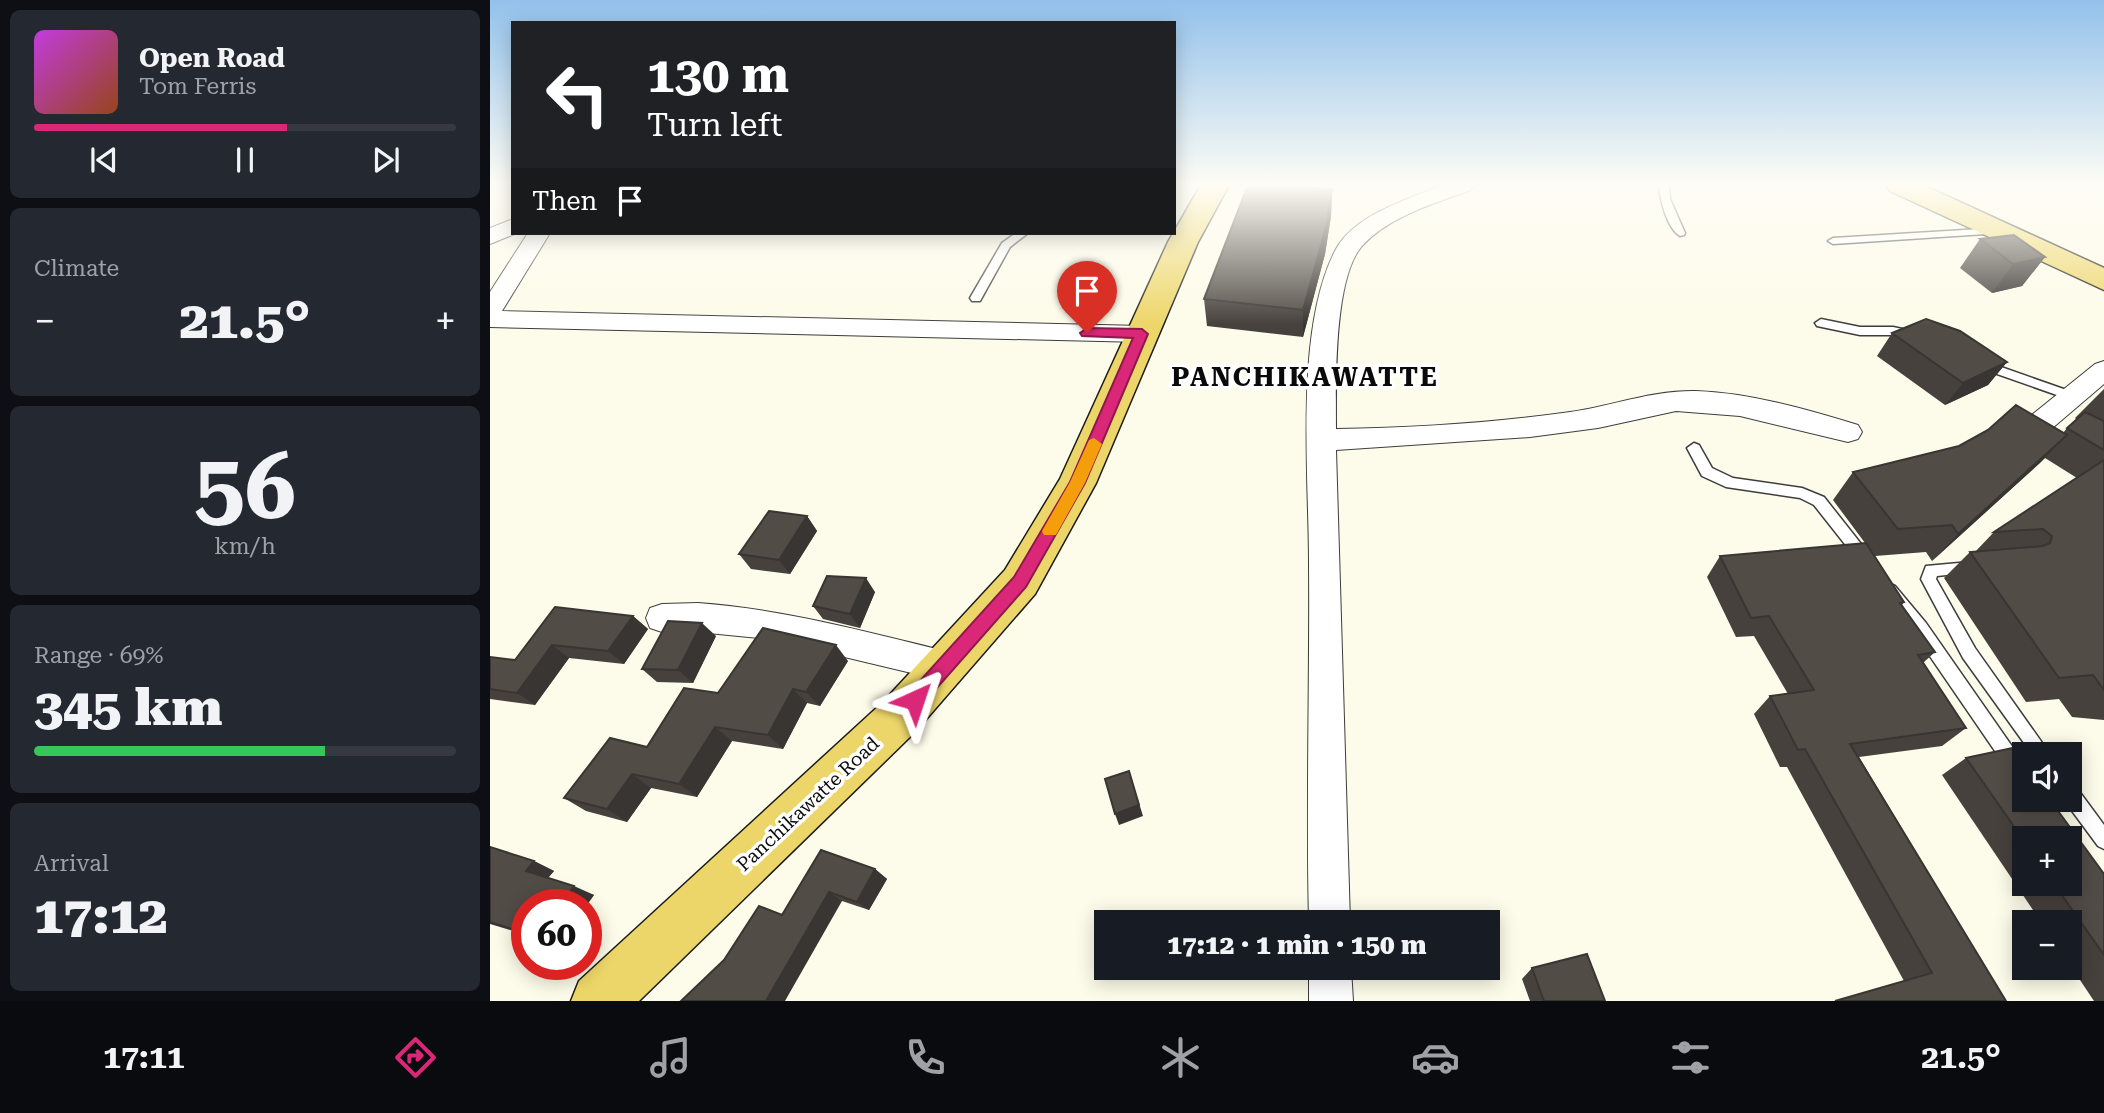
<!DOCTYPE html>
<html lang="en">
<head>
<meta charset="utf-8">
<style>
	body { margin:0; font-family:"Roboto Serif",serif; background:#242831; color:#f1f3f6; height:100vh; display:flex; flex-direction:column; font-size:26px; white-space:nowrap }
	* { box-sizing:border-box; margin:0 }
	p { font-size:23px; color:#9ea1a6 }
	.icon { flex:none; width:38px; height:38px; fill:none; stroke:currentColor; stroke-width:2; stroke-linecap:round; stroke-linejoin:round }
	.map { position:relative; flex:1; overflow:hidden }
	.side { display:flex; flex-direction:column; gap:10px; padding:10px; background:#0d0f14; width:490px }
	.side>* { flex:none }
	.banner { position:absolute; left:21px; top:21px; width:665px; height:214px; border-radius:0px; box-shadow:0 4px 18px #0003; background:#202124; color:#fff; overflow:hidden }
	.fabs { position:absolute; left:1522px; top:742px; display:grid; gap:14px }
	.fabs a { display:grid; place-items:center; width:70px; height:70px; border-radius:0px; background:#171b24; box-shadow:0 4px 18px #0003; font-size:35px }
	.speed { position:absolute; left:21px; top:889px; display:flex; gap:14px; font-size:35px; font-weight:700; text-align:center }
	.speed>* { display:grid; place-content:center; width:91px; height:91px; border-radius:50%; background:#171b24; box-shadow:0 4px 18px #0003; line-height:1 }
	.speed .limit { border:10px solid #d22; background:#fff; color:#111 }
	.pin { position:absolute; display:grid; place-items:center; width:60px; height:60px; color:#fff; margin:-72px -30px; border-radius:50% 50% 50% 0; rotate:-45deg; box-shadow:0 0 7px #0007 }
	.pin .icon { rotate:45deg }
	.me { position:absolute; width:77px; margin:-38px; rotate:42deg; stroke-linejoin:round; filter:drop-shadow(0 0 5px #0008) }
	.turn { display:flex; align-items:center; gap:24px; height:147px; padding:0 21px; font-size:32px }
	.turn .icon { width:91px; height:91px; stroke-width:2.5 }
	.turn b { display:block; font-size:49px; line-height:60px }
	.then { display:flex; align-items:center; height:66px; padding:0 21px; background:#0003; gap:14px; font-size:26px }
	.big { font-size:52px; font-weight:800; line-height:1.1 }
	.side .card { flex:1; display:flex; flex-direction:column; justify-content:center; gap:10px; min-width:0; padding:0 24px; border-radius:10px; background:#242831 }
	.side .dial { align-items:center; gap:0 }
	.dial b { font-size:91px; line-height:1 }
	.song { display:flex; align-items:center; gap:21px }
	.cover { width:84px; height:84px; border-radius:10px; background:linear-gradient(135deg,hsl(290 70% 55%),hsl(20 70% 35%)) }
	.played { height:7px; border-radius:4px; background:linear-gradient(90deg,#db2777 60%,#363941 60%) }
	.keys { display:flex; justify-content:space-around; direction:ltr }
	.heat { display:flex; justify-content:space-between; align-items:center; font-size:38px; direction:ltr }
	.charge { height:10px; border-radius:5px; background:linear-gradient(90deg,#34c759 69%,#363941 0) }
	.trip { position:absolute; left:604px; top:910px; width:406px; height:70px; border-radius:0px; background:#171b24; box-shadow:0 4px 18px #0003; font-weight:800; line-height:70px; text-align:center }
	.dock { display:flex; height:112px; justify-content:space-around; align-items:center; background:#090b0e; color:#9ea1a6 }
	.dock .icon { width:49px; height:49px }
	.dock .active { color:#db2777 }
	.dock b { font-size:32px; color:#f1f3f6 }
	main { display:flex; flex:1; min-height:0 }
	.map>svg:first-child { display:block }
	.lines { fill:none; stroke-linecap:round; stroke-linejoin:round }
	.service-casing { stroke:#3d3d3d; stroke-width:3 }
	.minor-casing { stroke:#3d3d3d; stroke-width:2 }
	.primary-casing { stroke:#1b1b1b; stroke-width:3 }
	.service { fill:#fff; fill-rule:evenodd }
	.minor { fill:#fff; fill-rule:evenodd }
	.primary { fill:#edd669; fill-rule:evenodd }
	.wall { fill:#47413d; fill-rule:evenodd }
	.shaded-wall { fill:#393532 }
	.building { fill:#524c47; stroke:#393532; stroke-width:2 }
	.route { fill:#db2777; stroke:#8e194d; stroke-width:2 }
	.slow { fill:#f59e0b }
	.labels { text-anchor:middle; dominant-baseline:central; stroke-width:7; stroke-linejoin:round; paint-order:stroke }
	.street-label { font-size:19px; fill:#0a0a0a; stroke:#fff }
	.district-label { font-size:26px; font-weight:bold; letter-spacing:2px; fill:#0a0a0a; stroke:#fff }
</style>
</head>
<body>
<main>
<section class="side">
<div class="card">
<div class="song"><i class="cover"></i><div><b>Open Road</b><p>Tom Ferris</p></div></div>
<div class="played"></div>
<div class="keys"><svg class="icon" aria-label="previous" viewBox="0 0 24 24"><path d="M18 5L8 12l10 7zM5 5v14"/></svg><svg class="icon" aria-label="pause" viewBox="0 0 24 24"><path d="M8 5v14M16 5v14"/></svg><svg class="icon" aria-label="next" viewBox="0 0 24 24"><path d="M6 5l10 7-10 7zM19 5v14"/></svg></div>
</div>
<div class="card"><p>Climate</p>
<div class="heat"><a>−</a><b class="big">21.5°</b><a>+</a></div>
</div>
<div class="card dial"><b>56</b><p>km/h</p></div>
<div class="card"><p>Range · 69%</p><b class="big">345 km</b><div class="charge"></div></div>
<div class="card"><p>Arrival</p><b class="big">17:12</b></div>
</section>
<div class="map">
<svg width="1614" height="1001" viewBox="0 0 1614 1001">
	<rect width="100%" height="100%" fill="#fdfbe9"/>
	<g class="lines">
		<!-- service casing -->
		<g class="service-casing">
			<path id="service" d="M1169,185H1179L1180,199L1195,233L1194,235L1190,236C1177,228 1170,200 1169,185Z
				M1507,228L1512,231L1511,233L1343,244L1338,241L1343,238Z
				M526,233H538L520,247L490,301H482L480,298L512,243Z
				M1331,319L1370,327H1403L1427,332L1429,335L1423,339L1403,335H1370L1327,326L1325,323Z
				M1494,361L1585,393L1587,396L1581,400L1490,368L1488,365Z
				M1204,443L1209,445L1222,468L1243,478L1312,488L1334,497L1379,554L1381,558L1379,562L1374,564L1369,562L1324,505L1310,498L1236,487L1212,476L1197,448Z
				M1480,562L1485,564L1487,568L1485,572L1447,576L1446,579L1485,648L1560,754H1542L1473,658L1431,579L1436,566Z
				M1400,584L1405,586L1436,623L1535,765V788L1529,786L1424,633L1395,594L1392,590L1395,586Z
				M1580,784L1586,787L1614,825V849L1608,846L1574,800H1580Z"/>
		</g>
		<!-- minor casing -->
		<g class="minor-casing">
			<path id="minor" d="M953,185H984L981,190C945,203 898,217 872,246C843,279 846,386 846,429C924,428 1003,423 1080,412C1122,406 1163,390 1206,391C1260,393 1316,409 1368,425L1372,432L1368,439L1358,442L1250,416L1186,411L1108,428L1040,437L846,450L860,922H819C816,803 820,683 819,563C819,474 804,328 846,249C865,214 919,199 953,185Z
				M23,219V233H27L0,244V228Z
				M38,233H60L12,311L652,326L661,328L665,334L661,340L652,342L0,327V292Z
				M1614,361V384L1553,436L1543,439L1533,436L1529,429L1533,422L1605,364Z
				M208,603C292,609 373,631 455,651L467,655L472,666L467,677L455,681L279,639L208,632H172L160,628L156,618L160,608L172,604Z
				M819,968H861L863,1001H819Z"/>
		</g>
		<!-- primary casing -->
		<g class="primary-casing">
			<path id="primary" d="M711,185H739L708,242L606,483L545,594L425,732L149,1001H81L89,981L393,702L515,570L570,479L678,242Z
				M1396,185H1433L1614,268V290L1400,191Z"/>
		</g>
		<!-- service -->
		<use href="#service" class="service"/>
		<!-- minor -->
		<use href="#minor" class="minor"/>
		<!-- primary -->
		<use href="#primary" class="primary"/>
	</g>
	<!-- wall -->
	<path class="wall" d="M842,189L841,216L835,254L813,337L717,326L714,299Z
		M1490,239L1555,257L1532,286L1502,293L1470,268Z
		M1402,333L1517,362L1498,385L1455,405L1387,356Z
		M1614,389V450L1585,418Z
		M1577,428L1614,450V720L1582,717L1569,699L1536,702L1454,578L1480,552H1485L1504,532L1587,478L1555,458L1442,561L1436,552L1385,556L1414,602L1412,605L1445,652L1433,663L1476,728L1452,746L1369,757L1516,1001L1414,981L1297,767H1290L1264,714L1280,696L1298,694L1264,636L1246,637L1217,577L1230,556L1375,543L1343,500L1363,472L1573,433Z
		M317,516L327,531L300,574L261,569L249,554Z
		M385,592L370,628L333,619L323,606Z
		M65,607L143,616L158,629L134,664L79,658L45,705L0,699V657L25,660Z
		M226,636L203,683L167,682L152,669Z
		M358,661L330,706L317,703L293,749L242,741L207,797L161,788L137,822L96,811L74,798L157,747Z
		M1476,758L1614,874V1001H1604L1580,965V922H1551L1452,775ZM1535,838L1580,884H1535Z
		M0,847L44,861L64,871L58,878L104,895L96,906V905H37V935L0,924Z
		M385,869L397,879L379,910L352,901L292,915Z
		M1042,968L1115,1001H1040L1032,979Z"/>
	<!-- shaded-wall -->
	<path class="shaded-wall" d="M842,189L841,216L835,254L813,337V310Z
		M1555,257L1532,286L1502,293L1523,264Z
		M1517,362L1498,385L1455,405L1473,383Z
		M1577,435L1550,463L1442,561L1468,534Z
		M317,516L327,531L300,574L289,560Z
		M376,578L385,592L370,628L360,614Z
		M143,616L158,629L134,664L118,651Z
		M212,623L226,636L203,683L188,670Z
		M62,645L79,658L45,705L27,693Z
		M346,645L358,661L330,706L316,692Z
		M303,689L317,703L293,749L278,735Z
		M225,727L242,741L207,797L189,784Z
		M639,771L653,816L629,825L625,814Z
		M142,774L161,788L137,822L117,809Z
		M44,861L64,871L56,880L36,871Z
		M385,869L397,879L379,910L367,902Z
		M84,886L104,895L96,906V905H71Z
		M339,892L352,901L295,1001H276Z"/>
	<!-- building -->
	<path class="building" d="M758,185H791L842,189L836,227L813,310L714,299Z
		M1524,235L1555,257L1523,264L1490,239Z
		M1436,319L1470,331L1517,362L1473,383L1402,333Z
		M1526,405L1577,435L1468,534L1462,525L1408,529L1363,472L1469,446L1498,430Z
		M1595,412L1614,421V450L1577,428Z
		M1614,460V690L1603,675L1569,678L1480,552L1553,546L1560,543L1562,536L1553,529L1504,532Z
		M279,511L317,516L289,560L249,554Z
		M1376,543L1414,602L1410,603L1445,652L1428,655L1476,728L1360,744L1516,1001H1345L1442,973L1315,749L1308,750L1280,696L1324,690L1279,616L1261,618L1230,556Z
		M337,576L376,578L360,614L323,606Z
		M65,607L143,616L118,651L62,645L27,693L0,689V657L25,660Z
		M178,621L212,623L188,670L152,669Z
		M273,628L346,645L316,692L303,689L278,735L225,727L189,784L142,774L117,809L74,798L120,738L157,747L194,688L228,693Z
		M1522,748L1535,766V800H1560L1614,874V955L1564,884H1580V838H1535V842L1476,758Z
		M639,771L649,805L625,814L615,779Z
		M0,847L44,861L36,871L84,886L71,905H37V934L0,922Z
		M331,850L385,869L367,902L339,892L276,1001H191L234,960L269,906L292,915Z
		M1097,954L1115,1001H1054L1042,968Z"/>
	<!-- sky -->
	<linearGradient id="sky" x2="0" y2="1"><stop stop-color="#92c1eb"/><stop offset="0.57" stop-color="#fefdf5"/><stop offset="1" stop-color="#fefdf5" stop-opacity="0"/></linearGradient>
	<rect width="1614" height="325" fill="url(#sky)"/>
	<!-- route -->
	<path class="route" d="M597,328L652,329L658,334L595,483L536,587L431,706L425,709L418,706L415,700L418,694L524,577L580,482L643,338L592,336L590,333Z"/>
	<!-- slow -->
	<path class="slow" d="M604,438L612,444L595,483L566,535H554L552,531L580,482L599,440Z"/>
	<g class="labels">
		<!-- street labels -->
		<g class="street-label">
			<text transform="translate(318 804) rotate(-43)">Panchikawatte Road</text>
		</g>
		<!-- district labels -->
		<g class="district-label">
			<text x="815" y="377">PANCHIKAWATTE</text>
		</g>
	</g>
</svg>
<div class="fabs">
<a><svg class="icon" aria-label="sound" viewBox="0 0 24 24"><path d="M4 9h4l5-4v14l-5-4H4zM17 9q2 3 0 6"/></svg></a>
<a>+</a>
<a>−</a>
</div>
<div class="speed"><div class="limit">60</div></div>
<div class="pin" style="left:597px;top:333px;background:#d93025"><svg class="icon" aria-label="arrive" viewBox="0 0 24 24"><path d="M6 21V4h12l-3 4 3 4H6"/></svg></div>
<svg class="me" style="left:425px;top:700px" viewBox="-20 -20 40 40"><path d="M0-17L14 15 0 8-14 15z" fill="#db2777" stroke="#fff" stroke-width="4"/></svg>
<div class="trip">17:12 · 1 min · 150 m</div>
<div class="banner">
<div class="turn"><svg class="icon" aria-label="left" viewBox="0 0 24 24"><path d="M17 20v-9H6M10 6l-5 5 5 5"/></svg><div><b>130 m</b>Turn left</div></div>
<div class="then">Then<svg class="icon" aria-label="arrive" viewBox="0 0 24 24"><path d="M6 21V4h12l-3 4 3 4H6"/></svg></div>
</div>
</div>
</main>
<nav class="dock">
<b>17:11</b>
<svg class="icon active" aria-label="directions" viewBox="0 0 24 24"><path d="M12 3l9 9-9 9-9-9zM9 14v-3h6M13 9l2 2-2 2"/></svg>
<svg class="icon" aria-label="music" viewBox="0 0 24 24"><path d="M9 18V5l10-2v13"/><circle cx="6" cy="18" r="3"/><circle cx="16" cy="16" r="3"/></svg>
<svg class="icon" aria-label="phone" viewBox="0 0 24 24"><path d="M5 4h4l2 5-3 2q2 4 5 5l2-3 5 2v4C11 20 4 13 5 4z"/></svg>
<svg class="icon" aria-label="climate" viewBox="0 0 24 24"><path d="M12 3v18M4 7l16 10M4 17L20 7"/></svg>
<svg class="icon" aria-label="car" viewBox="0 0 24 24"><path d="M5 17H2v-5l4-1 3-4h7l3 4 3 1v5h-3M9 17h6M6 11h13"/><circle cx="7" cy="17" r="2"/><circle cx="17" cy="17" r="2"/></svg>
<svg class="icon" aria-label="filters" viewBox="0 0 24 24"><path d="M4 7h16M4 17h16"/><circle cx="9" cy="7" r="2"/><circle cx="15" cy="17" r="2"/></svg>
<b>21.5°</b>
</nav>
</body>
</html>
